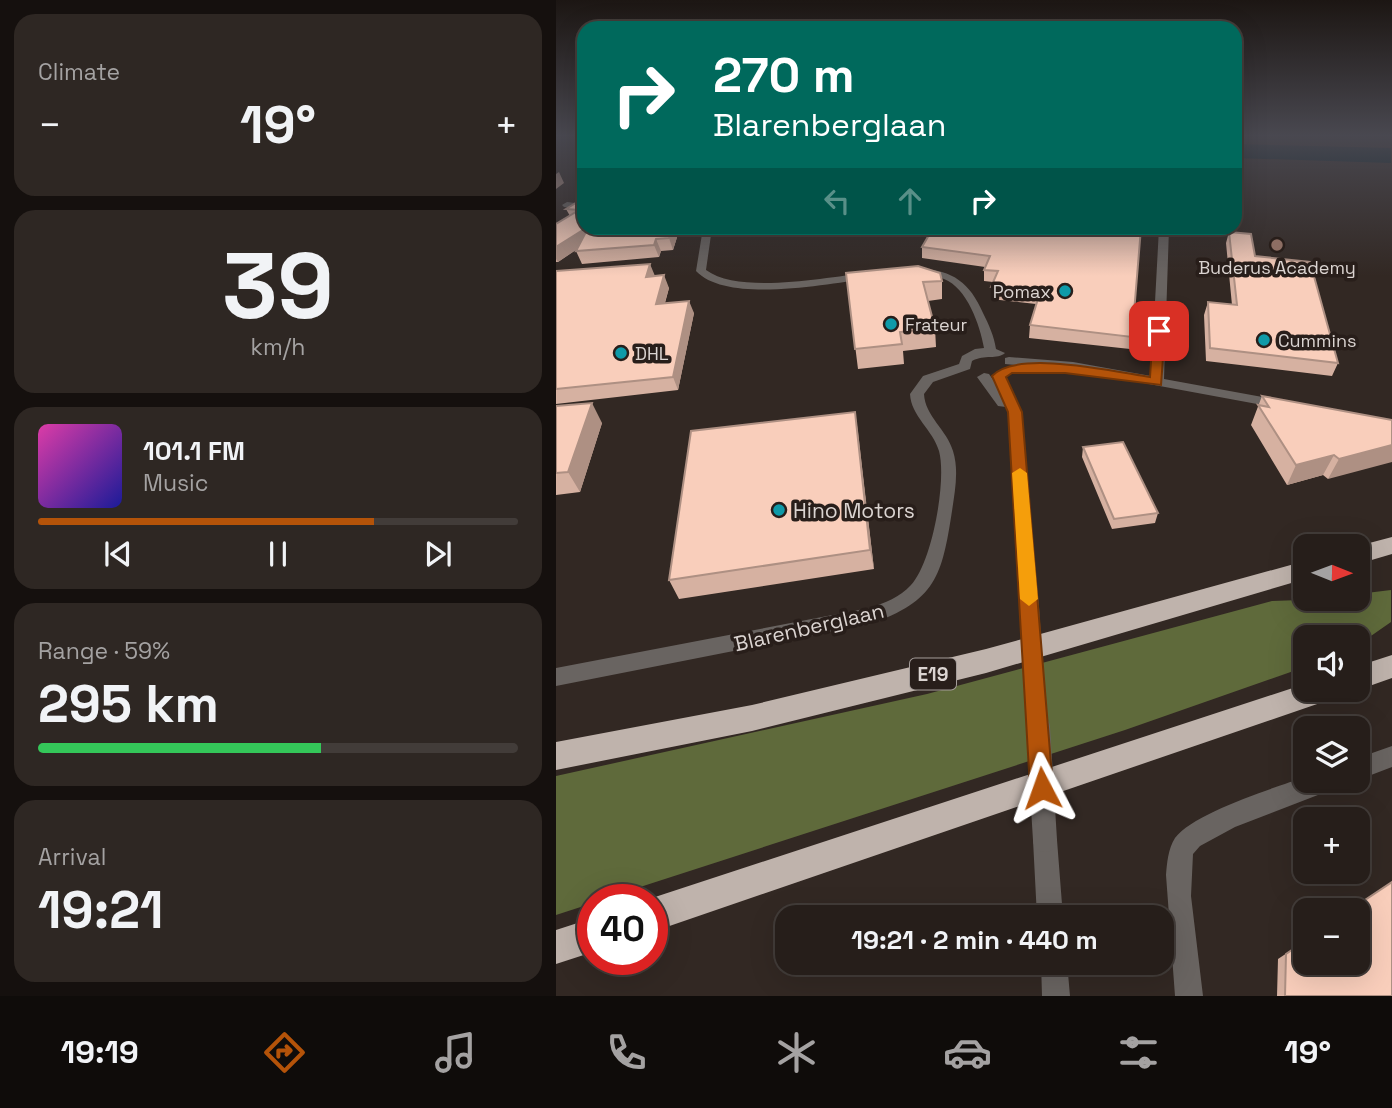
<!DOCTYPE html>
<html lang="en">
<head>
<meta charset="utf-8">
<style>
	body { margin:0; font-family:"Space Grotesk",sans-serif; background:#2e2723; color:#f1f3f6; height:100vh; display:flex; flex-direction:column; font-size:26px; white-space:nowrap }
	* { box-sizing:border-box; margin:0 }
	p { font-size:23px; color:#a4a2a2 }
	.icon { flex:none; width:38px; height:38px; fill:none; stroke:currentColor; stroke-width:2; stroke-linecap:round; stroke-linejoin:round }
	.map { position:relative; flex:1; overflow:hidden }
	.panel { display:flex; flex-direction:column; gap:14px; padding:14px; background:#15100e; width:556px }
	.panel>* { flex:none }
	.hud { position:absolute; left:21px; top:21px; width:665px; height:214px; border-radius:21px; box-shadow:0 7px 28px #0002,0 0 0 2px #423c39; background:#00695c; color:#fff; overflow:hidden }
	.needle { width:46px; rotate:91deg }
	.tools { position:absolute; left:737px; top:534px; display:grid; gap:14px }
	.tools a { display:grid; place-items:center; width:77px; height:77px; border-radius:14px; background:#261e1a; box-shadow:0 7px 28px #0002,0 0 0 2px #423c39; font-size:35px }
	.speed { position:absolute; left:21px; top:884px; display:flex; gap:14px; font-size:35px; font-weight:700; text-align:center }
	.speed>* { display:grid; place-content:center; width:91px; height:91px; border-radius:50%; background:#261e1a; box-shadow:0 7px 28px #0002,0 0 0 2px #423c39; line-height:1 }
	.speed .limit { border:10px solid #d22; background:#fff; color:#111 }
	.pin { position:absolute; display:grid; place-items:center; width:60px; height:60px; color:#fff; margin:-30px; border-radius:14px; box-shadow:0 4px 10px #0006 }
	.me { position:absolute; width:77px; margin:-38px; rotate:356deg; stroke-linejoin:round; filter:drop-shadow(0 0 5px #0008) }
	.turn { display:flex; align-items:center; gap:24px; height:147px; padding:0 21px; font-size:32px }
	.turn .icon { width:91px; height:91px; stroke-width:2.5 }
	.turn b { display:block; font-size:49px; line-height:60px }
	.lanes { display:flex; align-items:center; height:66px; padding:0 21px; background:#0003; justify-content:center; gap:35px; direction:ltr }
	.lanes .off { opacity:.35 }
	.big { font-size:52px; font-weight:700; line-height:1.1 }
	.panel .widget { flex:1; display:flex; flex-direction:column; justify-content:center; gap:10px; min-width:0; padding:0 24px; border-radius:21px; background:#2e2723 }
	.panel .dial { align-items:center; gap:0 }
	.dial b { font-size:91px; line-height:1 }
	.song { display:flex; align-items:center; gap:21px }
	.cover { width:84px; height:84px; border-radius:10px; background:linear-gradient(135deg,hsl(320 70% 55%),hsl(240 70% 35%)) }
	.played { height:7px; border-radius:4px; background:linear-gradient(90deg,#b45309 70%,#423c39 70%) }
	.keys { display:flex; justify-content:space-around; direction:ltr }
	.heat { display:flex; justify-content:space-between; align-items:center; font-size:38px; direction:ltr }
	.charge { height:10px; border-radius:5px; background:linear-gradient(90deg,#34c759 59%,#423c39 0) }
	.trip { position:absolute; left:219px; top:905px; width:399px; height:70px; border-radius:21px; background:#261e1a; box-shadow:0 7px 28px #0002,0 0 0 2px #423c39; font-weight:700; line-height:70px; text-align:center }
	.tab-bar { display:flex; height:112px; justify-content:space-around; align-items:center; background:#0f0c0a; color:#a4a2a2 }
	.tab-bar .icon { width:49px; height:49px }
	.tab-bar .on { color:#b45309 }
	.tab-bar b { font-size:32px; color:#f1f3f6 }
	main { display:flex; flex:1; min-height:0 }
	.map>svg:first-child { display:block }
	.forest { fill:#5f6a3b }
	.water { fill:#001c26 }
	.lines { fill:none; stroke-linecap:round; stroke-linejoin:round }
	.minor { fill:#696461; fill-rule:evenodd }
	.highway { fill:#bfb3ac; fill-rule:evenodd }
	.minor-bridge-far1 { stroke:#696461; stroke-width:18 }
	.minor-bridge { stroke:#696461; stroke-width:24 }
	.wall { fill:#d6b1a1 }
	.shaded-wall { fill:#ae9083 }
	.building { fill:#f9cebb; stroke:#ae9083; stroke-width:2 }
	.route { fill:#b45309; stroke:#753606; stroke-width:2 }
	.slow { fill:#f59e0b }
	.education-dot { fill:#8d6e63; stroke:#281e1a; stroke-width:2.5 }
	.culture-dot { fill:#0f9aa8; stroke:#281e1a; stroke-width:2.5 }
	.labels { text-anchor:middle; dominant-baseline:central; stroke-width:7; stroke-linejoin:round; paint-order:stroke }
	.far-poi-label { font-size:18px; fill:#dbd4d1; stroke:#281e1a; text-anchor:start }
	.shield { fill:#281e1a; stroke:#a59d9a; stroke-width:2 }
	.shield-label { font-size:19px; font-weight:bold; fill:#dbd4d1 }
	.poi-label { font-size:21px; fill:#dbd4d1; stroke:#281e1a; text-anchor:start }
	.street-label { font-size:21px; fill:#dbd4d1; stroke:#281e1a }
</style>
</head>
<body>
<main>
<section class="panel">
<div class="widget"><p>Climate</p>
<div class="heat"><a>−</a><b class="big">19°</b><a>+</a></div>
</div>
<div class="widget dial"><b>39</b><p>km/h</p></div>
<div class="widget">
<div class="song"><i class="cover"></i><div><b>101.1 FM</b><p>Music</p></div></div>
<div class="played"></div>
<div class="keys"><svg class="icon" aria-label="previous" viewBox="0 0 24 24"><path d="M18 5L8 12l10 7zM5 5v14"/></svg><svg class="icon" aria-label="pause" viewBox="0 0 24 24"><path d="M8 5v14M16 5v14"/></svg><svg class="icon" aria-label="next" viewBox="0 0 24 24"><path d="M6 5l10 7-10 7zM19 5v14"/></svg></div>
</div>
<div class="widget"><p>Range · 59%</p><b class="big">295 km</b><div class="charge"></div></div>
<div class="widget"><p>Arrival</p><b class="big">19:21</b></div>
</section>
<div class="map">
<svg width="836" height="996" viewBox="0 0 836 996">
	<rect width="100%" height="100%" fill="#322823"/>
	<!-- forest -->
	<path class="forest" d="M835,590V622L802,645V637H749V667L569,730L47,899L37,900V903L0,915V776L371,694L716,601L802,598V594Z"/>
	<!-- water -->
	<path class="water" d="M679,144L835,148V163L679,158Z"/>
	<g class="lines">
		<!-- minor -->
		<path class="minor" d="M11,202L28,204V210L8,207L6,205Z
			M147,228H156L150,270C184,295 270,277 311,273L316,276L311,279C269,284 171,304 140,271Z
			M603,228H613L608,379L723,400L728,401L730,404L728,407L723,408L517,370L449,364V358L453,357L517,362L595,376Z
			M364,269C397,270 414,283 427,313C433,325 438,336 440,349L449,353C441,360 429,354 416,361L414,369L377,382L368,394C369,416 391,430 397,451C403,470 399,491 396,511C386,576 380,601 314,624L0,686V668L313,608C329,603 344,597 355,585C376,563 391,480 383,451C377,430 355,416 354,394L367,376L403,364L406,356L419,349L428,348C424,325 411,288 388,279C379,275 369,276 360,274V270Z
			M443,372L449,376L466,412L483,607L480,612L474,615L468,612L465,607L452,412L450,407L442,406L421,377L428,373L433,374L440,384L437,376Z
			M836,746V767L802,780V758Z
			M749,777V780H783L780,788L679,827L644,846L637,854L635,896L647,996H619L610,875C611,863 612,849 619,838C637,813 718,788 749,777Z
			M489,828L497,832L501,840L507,917H481L477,840L481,832Z
			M485,962H511L514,996H486Z"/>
		<!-- highway -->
		<path class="highway" d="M836,537V554L802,564V546Z
			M749,561V579L430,673L196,731L0,770V742L196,705L430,649Z
			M836,655V678L802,690H801L802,666Z
			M749,684V690H780L776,699L767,702L96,932V900H93L96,898Z
			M37,918V952L0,964V930Z"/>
		<!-- minor-bridge-far1 -->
		<path class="minor-bridge-far1" d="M474,607L482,728"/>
		<!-- minor-bridge -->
		<path class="minor-bridge" d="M482,727L489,840"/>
	</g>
	<!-- wall -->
	<path class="wall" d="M23,201L28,228L123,231L117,250L105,251L103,257L26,264L20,251L21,249L2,262H0V224L14,216L10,209Z
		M585,228L576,337L574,349L473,338L474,325L480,304L435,299V287L437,282L428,281V270L429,267L366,258V247Z
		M673,232L699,256L782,363L776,376L650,361L648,315L652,302L676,305L670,243Z
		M0,271L99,276L113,288L109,303L138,313L122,390L0,404Z
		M290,273L386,281V299L372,301L379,328L380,347L347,351L348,364L302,369Z
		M706,396L836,420L772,479L767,475L731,485L695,425Z
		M0,406L46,423L24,492L0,495Z
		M299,412L318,569L123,599L113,580Z
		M527,447L602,513L599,523L556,529L526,457Z
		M749,941L836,996H721L722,959Z"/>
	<!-- shaded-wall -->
	<path class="shaded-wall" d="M3,172L8,183L0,189V174Z
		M30,228H41L38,238L2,262L0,259V247Z
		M116,228H122L123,231L117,250L113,238Z
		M100,239L105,251L103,257L98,245Z
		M94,264L99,276L90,277Z
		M108,275L113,288L105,316L100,304Z
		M133,301L138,313L122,390L117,377Z
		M36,403L46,423L24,492L12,472Z
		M299,412L302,432L318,569L314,550Z
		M836,445V462L772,479L783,459Z
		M778,455L767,475L731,485L740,465Z"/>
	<!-- building -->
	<path class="building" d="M23,201L28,202V228H30L0,247V224L23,210L10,209Z
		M32,228H116L113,238L100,239L98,245L20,251Z
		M377,228H585L576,337L474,325L484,292L435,287L442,271L428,270L434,256L366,247Z
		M673,232L695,234L699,256L754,262L782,363L654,348L652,302L681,305Z
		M94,264L90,277L108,275L100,304L133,301L117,377L0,389V271Z
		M362,266L384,273L386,281L367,282L379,328L344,332L346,344L299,349L290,273Z
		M706,396L836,420V445L783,459L778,455L740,465L702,405L713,407Z
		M36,403L12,472L0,473V406Z
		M299,412L314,550L113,580L135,431Z
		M567,442L602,513L558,519L527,447Z
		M836,882V996H729L730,954L749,941V962H802V910H794Z"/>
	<!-- sky -->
	<linearGradient id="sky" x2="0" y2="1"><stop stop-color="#1c1613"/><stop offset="0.49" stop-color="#494850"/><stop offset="1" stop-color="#494850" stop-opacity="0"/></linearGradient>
	<rect width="836" height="276" fill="url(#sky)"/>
	<!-- route -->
	<path class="route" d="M603,327L609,331L605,385L509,373H456L450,377L466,412L497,788L494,796L486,799L478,796L474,788L452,412L436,376C460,349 560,372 594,377L597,331Z"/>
	<!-- slow -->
	<path class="slow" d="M464,468L471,473L482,599L473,606L464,599L456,473Z"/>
	<!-- markers -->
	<circle class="education-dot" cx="721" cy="245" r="7"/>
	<g class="culture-dot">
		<circle cx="509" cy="291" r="7"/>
		<circle cx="335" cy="324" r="7"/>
		<circle cx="708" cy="340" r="7"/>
		<circle cx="65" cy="353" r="7"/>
		<circle cx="223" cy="510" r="7"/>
	</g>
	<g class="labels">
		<!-- far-poi labels -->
		<g class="far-poi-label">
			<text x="721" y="267" text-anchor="middle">Buderus Academy</text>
			<text x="495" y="291" text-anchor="end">Pomax</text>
			<text x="349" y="324">Frateur</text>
			<text x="722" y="340">Cummins</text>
			<text x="79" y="353">DHL</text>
		</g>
		<!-- shield labels -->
		<rect class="shield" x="354" y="658.5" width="46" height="31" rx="5"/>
		<g class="shield-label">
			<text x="377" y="674">E19</text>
		</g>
		<!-- poi labels -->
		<g class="poi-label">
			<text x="237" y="510">Hino Motors</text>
		</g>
		<!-- street labels -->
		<g class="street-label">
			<text transform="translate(253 627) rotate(-13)">Blarenberglaan</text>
		</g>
	</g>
</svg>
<div class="tools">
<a><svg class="needle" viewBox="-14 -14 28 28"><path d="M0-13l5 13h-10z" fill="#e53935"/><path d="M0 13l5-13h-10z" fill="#a4a2a2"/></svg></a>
<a><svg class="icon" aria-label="sound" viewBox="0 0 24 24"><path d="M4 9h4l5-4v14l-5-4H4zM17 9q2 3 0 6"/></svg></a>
<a><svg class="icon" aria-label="layers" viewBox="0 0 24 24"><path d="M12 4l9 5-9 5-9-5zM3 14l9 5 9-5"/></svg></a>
<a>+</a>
<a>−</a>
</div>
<div class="speed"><div class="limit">40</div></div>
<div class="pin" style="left:603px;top:331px;background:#d93025"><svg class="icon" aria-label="arrive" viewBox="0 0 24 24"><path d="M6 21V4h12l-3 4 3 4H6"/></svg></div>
<svg class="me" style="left:486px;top:788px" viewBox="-20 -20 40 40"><path d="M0-17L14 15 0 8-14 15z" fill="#b45309" stroke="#fff" stroke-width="4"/></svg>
<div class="trip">19:21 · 2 min · 440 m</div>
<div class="hud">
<div class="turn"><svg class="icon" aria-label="right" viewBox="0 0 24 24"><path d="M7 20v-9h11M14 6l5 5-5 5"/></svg><div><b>270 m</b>Blarenberglaan</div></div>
<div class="lanes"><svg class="icon off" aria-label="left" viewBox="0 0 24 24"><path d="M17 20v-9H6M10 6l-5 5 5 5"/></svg><svg class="icon off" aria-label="ahead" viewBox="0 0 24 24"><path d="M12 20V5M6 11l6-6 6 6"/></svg><svg class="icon" aria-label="right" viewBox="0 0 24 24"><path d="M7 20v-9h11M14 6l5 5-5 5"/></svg></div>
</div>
</div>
</main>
<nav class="tab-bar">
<b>19:19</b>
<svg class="icon on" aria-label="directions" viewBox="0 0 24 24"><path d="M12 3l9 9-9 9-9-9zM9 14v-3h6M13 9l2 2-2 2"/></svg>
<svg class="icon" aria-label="music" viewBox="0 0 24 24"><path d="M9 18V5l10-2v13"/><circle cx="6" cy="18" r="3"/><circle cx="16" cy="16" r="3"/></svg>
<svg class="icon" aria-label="phone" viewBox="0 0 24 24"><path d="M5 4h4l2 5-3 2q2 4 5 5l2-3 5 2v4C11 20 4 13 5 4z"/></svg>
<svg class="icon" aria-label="climate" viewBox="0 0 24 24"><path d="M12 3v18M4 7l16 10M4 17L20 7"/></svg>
<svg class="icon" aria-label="car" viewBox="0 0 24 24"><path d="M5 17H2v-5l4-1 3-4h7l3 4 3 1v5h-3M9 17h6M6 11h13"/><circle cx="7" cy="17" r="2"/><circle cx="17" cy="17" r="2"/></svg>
<svg class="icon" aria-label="filters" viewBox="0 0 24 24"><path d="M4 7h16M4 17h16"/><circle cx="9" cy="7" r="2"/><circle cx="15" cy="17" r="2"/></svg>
<b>19°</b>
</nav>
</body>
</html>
